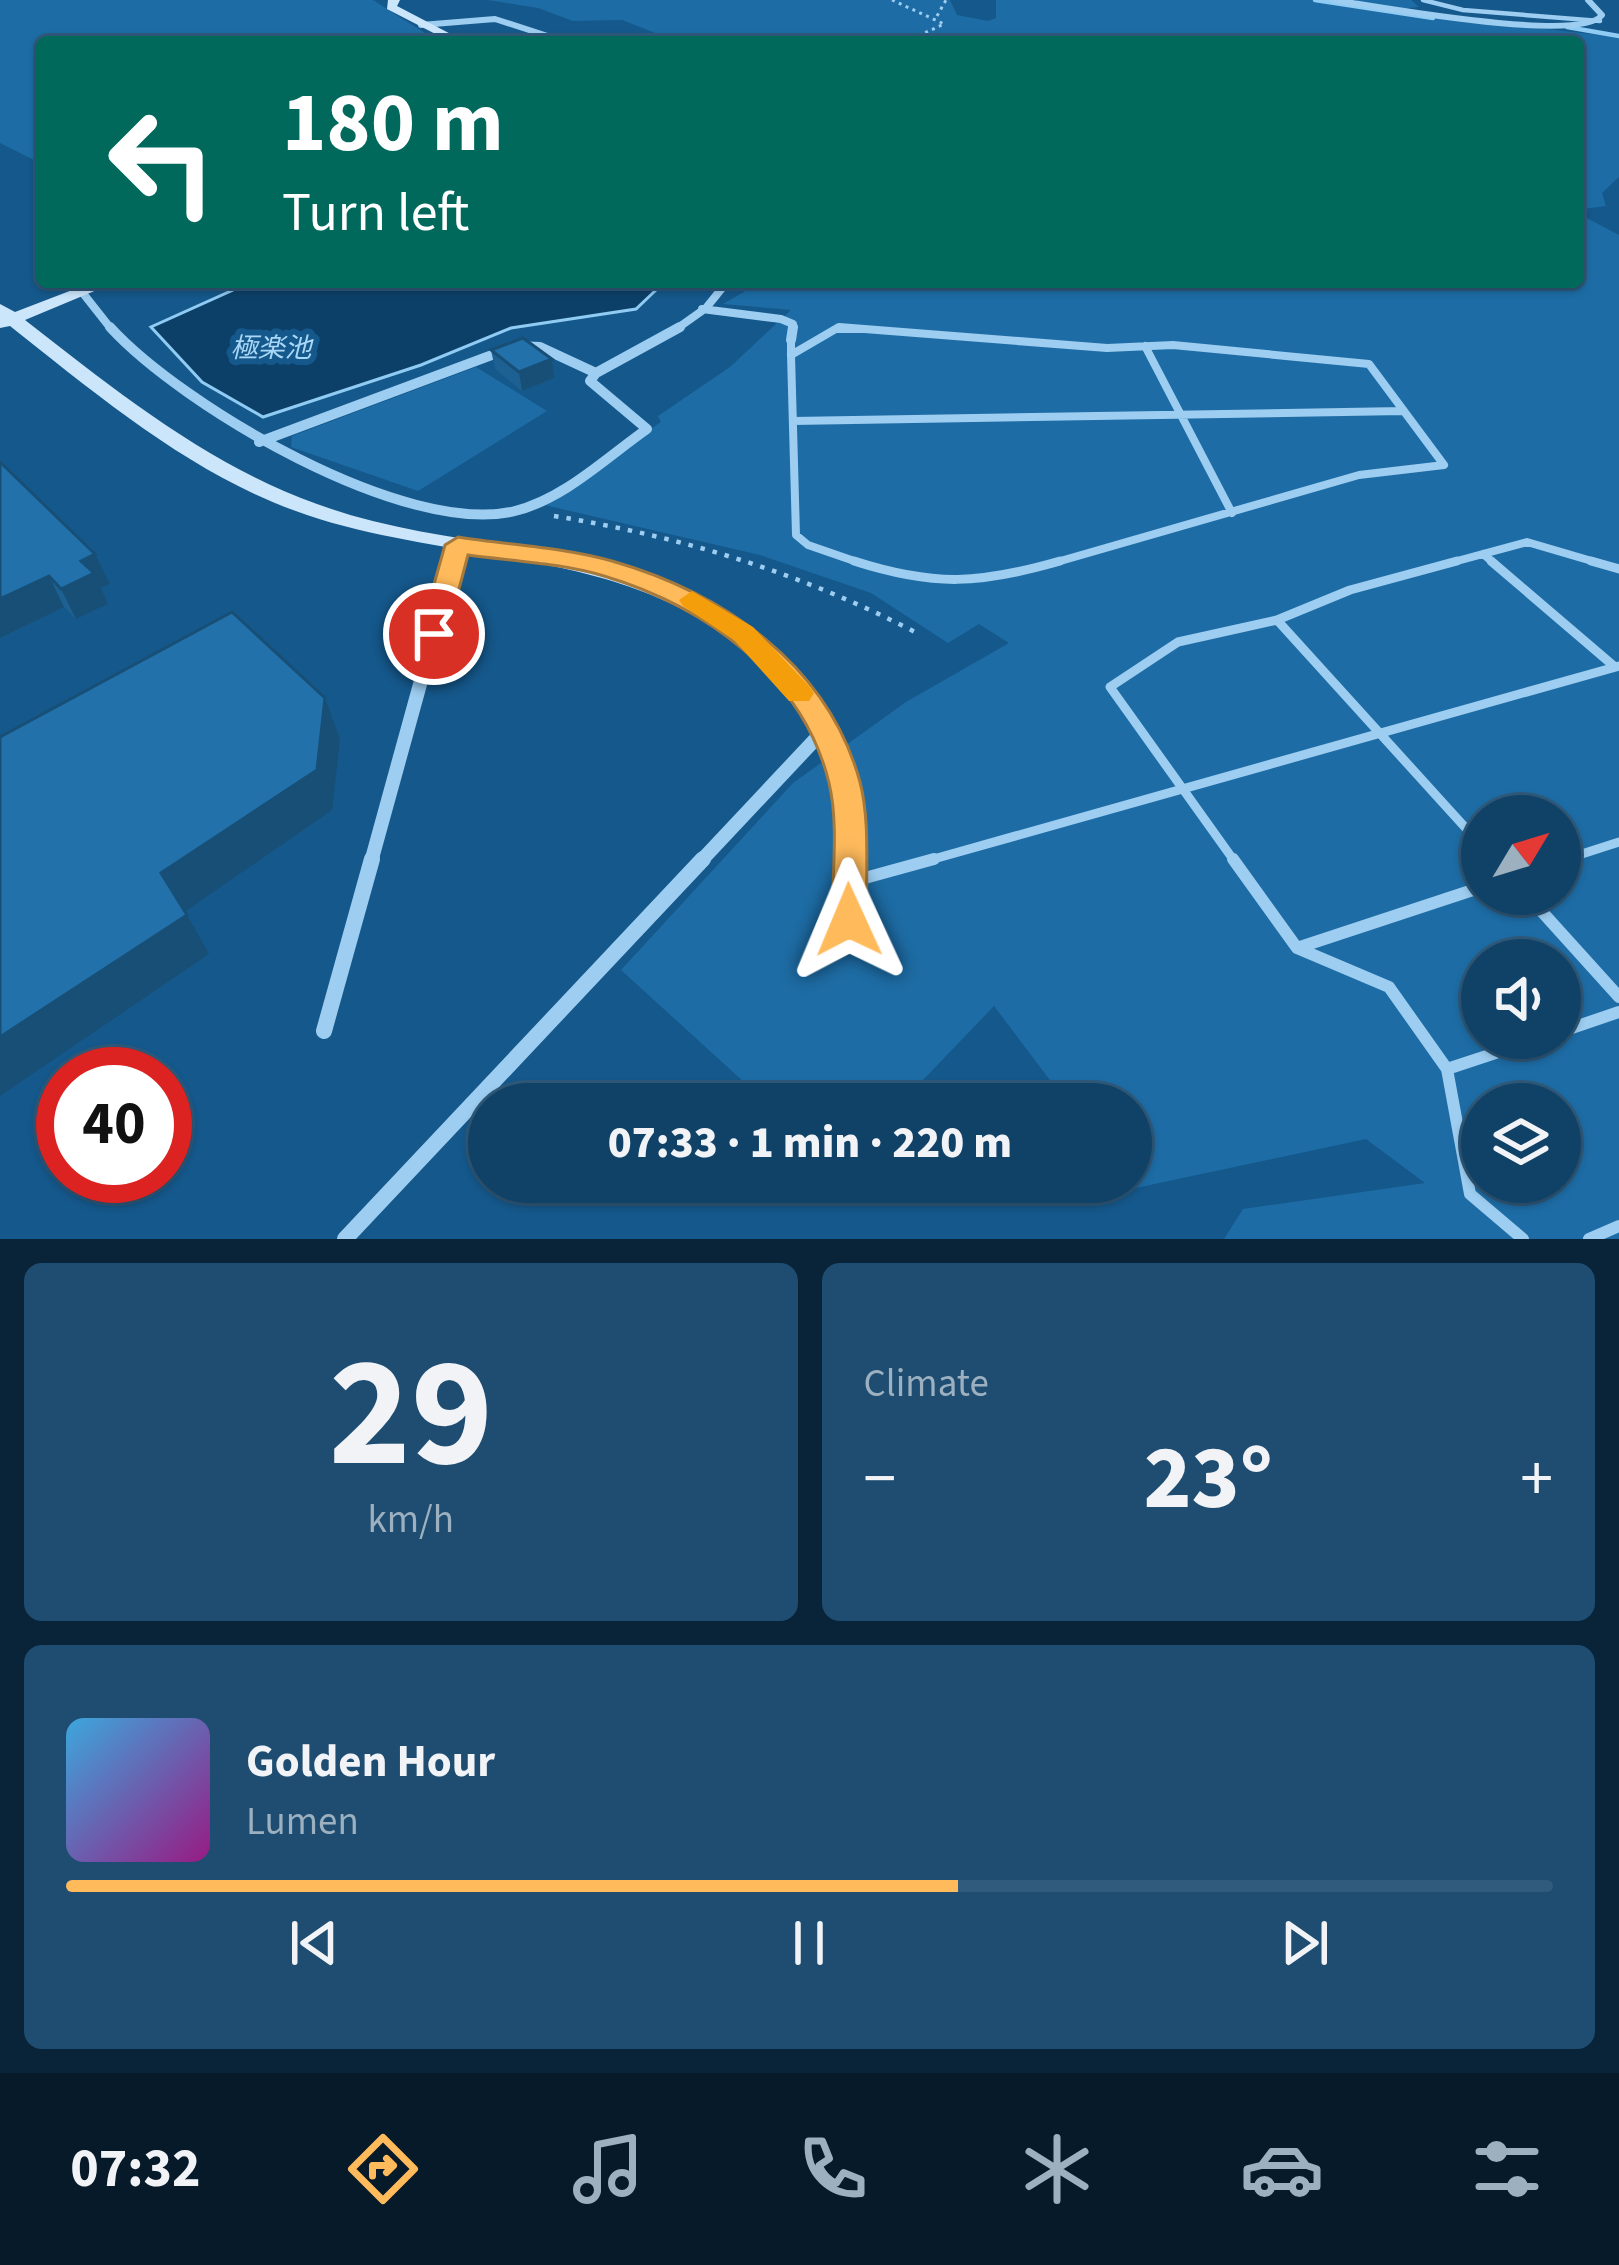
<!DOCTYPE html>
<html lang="en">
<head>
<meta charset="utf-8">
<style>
	body { margin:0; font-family:"Source Sans 3","Noto Sans JP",sans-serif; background:#1e4d71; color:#f1f3f6; height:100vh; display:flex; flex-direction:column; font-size:45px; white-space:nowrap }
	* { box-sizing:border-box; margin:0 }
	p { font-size:39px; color:#9cb0c0 }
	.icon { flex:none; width:66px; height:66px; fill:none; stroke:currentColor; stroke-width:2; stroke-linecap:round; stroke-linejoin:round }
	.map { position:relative; height:1239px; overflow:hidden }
	.sheet { display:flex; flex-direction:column; gap:24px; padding:24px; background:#092439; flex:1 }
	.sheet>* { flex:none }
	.banner { position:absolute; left:36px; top:36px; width:1548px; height:252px; border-radius:12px; box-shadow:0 3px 9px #0004,0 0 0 3px #305b7c; background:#00695c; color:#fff; overflow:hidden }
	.needle { width:78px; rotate:52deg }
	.controls { position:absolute; left:1461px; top:795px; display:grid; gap:24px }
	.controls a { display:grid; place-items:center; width:120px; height:120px; border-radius:50%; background:#104268; box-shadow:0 3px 9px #0004,0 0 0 3px #305b7c; font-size:60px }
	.speed { position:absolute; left:36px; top:1047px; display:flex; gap:24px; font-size:60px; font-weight:700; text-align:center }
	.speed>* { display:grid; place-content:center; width:156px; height:156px; border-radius:50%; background:#104268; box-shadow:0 3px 9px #0004,0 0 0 3px #305b7c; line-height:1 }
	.speed .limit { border:18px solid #d22; background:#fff; color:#111 }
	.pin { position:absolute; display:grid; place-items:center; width:102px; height:102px; color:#fff; margin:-51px; border:6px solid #fff; border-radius:50%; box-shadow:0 3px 12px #0007 }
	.me { position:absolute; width:132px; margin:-66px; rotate:359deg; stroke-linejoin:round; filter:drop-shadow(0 0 9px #0008) }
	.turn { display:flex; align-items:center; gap:42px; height:252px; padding:0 48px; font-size:54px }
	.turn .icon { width:156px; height:156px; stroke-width:2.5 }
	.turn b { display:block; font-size:84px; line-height:102px }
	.big { font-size:90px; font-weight:800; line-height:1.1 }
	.sheet .widget { flex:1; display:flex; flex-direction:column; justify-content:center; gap:18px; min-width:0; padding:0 42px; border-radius:18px; background:#1e4d71 }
	.sheet .dial { align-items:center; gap:0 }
	.dial b { font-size:156px; line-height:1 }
	.song { display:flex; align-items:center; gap:36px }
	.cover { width:144px; height:144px; border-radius:18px; background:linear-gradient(135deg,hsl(200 70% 55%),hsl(310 70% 35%)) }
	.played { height:12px; border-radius:6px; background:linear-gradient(90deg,#ffba5c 60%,#305b7c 60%) }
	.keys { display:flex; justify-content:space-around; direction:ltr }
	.heat { display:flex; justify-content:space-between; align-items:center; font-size:66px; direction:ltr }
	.sheet .tiles { flex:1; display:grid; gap:24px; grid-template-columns:1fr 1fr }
	.widget:last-child { grid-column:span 2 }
	.trip { position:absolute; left:468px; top:1083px; width:684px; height:120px; border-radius:60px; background:#104268; box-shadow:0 3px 9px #0004,0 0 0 3px #305b7c; font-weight:800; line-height:120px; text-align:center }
	.dock { display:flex; height:192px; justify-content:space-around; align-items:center; background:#061a2a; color:#9cb0c0 }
	.dock .icon { width:84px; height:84px }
	.dock .current { color:#ffba5c }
	.dock b { font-size:54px; color:#f1f3f6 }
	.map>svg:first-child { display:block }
	.green { fill:#1d6ca5; fill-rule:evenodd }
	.water { fill:#0d4068; stroke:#8fcbf3; stroke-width:3 }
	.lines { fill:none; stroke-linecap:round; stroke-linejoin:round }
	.stream { stroke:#8fcbf3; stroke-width:4.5 }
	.path-far1 { stroke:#9dcdf0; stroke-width:3; stroke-dasharray:3 4.5; stroke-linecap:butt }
	.path { stroke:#9dcdf0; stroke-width:4.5; stroke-dasharray:4.5 8; stroke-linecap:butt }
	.lane-far4 { stroke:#9dcdf0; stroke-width:4.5 }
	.lane-far3 { stroke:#9dcdf0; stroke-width:6 }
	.lane-far2 { stroke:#9dcdf0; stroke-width:8 }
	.lane-far1 { stroke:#9dcdf0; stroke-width:9 }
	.lane { stroke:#9dcdf0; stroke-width:12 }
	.street-far4 { stroke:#9dcdf0; stroke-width:6 }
	.street-far3 { stroke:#9dcdf0; stroke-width:8 }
	.street-far2 { stroke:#9dcdf0; stroke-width:10 }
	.street-far1 { stroke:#9dcdf0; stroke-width:14 }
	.street { stroke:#9dcdf0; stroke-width:16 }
	.secondary { fill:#cbe6fb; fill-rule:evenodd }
	.wall { fill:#1d6192 }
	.shaded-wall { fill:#184f77 }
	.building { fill:#2271aa; stroke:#184f77; stroke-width:3 }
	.route { fill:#ffba5c; stroke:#a6793c; stroke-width:3 }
	.slow { fill:#f59e0b }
	.labels { text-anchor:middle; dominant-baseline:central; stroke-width:12; stroke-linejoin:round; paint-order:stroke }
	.far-water-label { font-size:27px; font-style:italic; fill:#a9d7f7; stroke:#15588b }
</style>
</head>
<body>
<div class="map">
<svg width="1619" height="1239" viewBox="0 0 1619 1239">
	<rect width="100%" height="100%" fill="#15588b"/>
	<!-- green -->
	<path class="green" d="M0,0H373L425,33L390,42H42V164L0,143Z
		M488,0H950L957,15L988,21L996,18V0H1411L1419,7L1376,11L1619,37V177L1602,193L1606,206L1583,209L1581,215L1619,235V1239H1224L1243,1209L1425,1183L1366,1139L1131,1189L1126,1182H1131V1104H1068L994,1006L900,1104H768L621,970L793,783L906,702L1009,643L979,624L948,643L871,593L760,555L540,504L661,422L658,416L730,367L791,310L723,304L761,282H1578V42H704L668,38L622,20L573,21L538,8ZM1482,816H1560V894H1482ZM1482,960H1560V1038H1482ZM1482,1104H1560V1182H1482Z
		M476,367L547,411L418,491L291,447L292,436Z"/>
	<!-- water -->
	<path class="water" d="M251,282H640L656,290L636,309L511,328L421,365L263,417L202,382L151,327Z"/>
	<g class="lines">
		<!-- stream -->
		<path class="stream" d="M1315,0L1433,18
			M1567,27L1619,36"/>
		<!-- path-far1 -->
		<path class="path-far1" d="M892,0L944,24L905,42
			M937,16L946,0"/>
		<!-- path -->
		<path class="path" d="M554,516C683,537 801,573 917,633"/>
		<!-- lane-far4 -->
		<path class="lane-far4" d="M1423,0L1463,10L1600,21"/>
		<!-- lane-far3 -->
		<path class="lane-far3" d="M834,330H876"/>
		<!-- lane-far2 -->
		<path class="lane-far2" d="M791,340V355
			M1145,346L1232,513
			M791,355L796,535L808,545L863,564
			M791,355L839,327L1107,348L1173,345L1369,364L1444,465L1359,475L1050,564
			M793,421L1403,411
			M1483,554L1495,564
			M1446,564L1527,542L1602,564"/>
		<!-- lane-far1 -->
		<path class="lane-far1" d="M854,561C935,587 980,584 1060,561
			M1491,561L1615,667
			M1591,561L1619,569
			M1277,620L1482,846
			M1560,861L1619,842
			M923,862L1619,666
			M1235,862L1110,687L1178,642L1277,620L1350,590L1457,561"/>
		<!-- lane -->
		<path class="lane" d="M1233,859L1297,948L1482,887
			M1560,861L1567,859
			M854,881L934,859
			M1526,894L1619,997
			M1297,948L1389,987L1447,1069L1541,1038
			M1560,1032L1619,1012
			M1447,1069L1470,1194L1523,1239
			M1589,1239L1619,1226"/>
		<!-- street-far4 -->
		<path class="street-far4" d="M1333,0C1375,6 1581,44 1602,15L1588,0
			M421,25L495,19L566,42"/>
		<!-- street-far3 -->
		<path class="street-far3" d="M82,292L112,330
			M702,309L781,319L793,324L792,330
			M675,330L706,308L727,282"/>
		<!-- street-far2 -->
		<path class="street-far2" d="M110,327C182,406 406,538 515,511C564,499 607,457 647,429L590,381L596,373
			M791,340L793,327
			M259,442L516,346L540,347L596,373L680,327
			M453,564L458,545"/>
		<!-- street-far1 -->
		<path class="street-far1" d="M371,862L454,561
			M700,862L824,730"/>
		<!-- street -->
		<path class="street" d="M324,1031L372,859
			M345,1239L703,859"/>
		<!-- secondary -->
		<path class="secondary" d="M388,0H400L397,6L466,42H451L387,9Z
			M93,282H116L25,320C116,391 208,465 317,504C483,565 657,526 791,667C821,699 848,740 859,784C869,828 864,875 864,920L860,929L849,933L838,929L834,920C834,875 841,828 832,784C822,742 798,706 769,675C649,544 464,568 307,515C196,478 101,398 10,326L0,328V304L15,312Z"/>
	</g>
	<!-- wall -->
	<path class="wall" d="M491,350L554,378L522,391L495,369Z
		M0,462L110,584L101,588L108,604L76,619L64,607L0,638Z"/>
	<!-- shaded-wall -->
	<path class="shaded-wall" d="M552,359L554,378L522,391L519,372Z
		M95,554L110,584L101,588L108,604L76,619L61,589L81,561Z
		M49,576L64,607L0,638V599Z
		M325,698L340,739L332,810L183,913L161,873Z
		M187,915L209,954L0,1096V1037Z"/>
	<!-- building -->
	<path class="building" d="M523,338L552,359L519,372L491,350Z
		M0,462L95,554L81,561L94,573L61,589L49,576L0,599Z
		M232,612L325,698L317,770L161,873L187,915L0,1037V737Z"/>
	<!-- route -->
	<path class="route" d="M458,537C508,545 563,547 612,561C724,593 828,665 860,782C871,824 865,877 867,920L861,930L849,934L837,930L832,920C832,877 839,824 829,783C803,675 704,606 604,576C561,563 512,561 468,555L447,634L434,643L424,640L420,634L445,545Z"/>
	<!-- slow -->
	<path class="slow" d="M692,591L753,627L809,686L814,693L809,701H789L734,640L683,606L679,600Z"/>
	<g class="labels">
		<!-- far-water labels -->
		<g class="far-water-label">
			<text x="271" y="348">極楽池</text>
		</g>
	</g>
</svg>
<div class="controls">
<a><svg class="needle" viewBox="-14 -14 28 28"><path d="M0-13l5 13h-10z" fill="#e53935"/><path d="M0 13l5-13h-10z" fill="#9cb0c0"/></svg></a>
<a><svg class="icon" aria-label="sound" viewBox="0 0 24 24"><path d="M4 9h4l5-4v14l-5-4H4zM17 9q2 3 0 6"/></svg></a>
<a><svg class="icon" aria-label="layers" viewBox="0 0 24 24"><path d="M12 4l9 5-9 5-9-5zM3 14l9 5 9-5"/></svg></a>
</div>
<div class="speed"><div class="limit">40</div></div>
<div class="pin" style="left:434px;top:634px;background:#d93025"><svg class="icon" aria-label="arrive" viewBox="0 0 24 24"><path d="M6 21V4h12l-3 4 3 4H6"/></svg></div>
<svg class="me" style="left:849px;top:920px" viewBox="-20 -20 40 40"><path d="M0-17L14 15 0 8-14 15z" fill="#ffba5c" stroke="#fff" stroke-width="4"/></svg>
<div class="trip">07:33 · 1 min · 220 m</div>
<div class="banner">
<div class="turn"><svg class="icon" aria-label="left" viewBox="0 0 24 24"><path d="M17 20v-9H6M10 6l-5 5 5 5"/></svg><div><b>180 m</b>Turn left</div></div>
</div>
</div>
<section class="sheet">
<div class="tiles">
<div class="widget dial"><b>29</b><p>km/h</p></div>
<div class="widget"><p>Climate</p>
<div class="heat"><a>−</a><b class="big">23°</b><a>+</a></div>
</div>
<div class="widget">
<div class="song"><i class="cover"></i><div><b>Golden Hour</b><p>Lumen</p></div></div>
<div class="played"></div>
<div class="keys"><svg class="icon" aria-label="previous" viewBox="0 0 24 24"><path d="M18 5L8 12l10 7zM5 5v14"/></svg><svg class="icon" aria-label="pause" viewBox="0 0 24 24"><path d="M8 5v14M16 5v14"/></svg><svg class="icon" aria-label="next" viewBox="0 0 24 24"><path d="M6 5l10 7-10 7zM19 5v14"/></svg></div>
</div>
</div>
</section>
<nav class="dock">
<b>07:32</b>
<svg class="icon current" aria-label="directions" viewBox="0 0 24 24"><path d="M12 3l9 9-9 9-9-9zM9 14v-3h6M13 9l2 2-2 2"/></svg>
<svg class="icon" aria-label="music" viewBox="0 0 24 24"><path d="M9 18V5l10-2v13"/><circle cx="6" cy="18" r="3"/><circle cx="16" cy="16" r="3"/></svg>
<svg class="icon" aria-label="phone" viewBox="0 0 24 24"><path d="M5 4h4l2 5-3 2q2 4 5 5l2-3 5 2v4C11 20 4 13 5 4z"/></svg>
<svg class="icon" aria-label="climate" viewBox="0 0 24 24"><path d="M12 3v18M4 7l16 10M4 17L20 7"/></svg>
<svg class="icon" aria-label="car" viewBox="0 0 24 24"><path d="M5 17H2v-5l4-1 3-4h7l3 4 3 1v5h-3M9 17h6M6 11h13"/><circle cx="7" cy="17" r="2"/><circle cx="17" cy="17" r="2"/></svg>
<svg class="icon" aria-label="filters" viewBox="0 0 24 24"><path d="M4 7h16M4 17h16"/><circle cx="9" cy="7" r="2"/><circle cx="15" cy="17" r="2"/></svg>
</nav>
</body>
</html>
